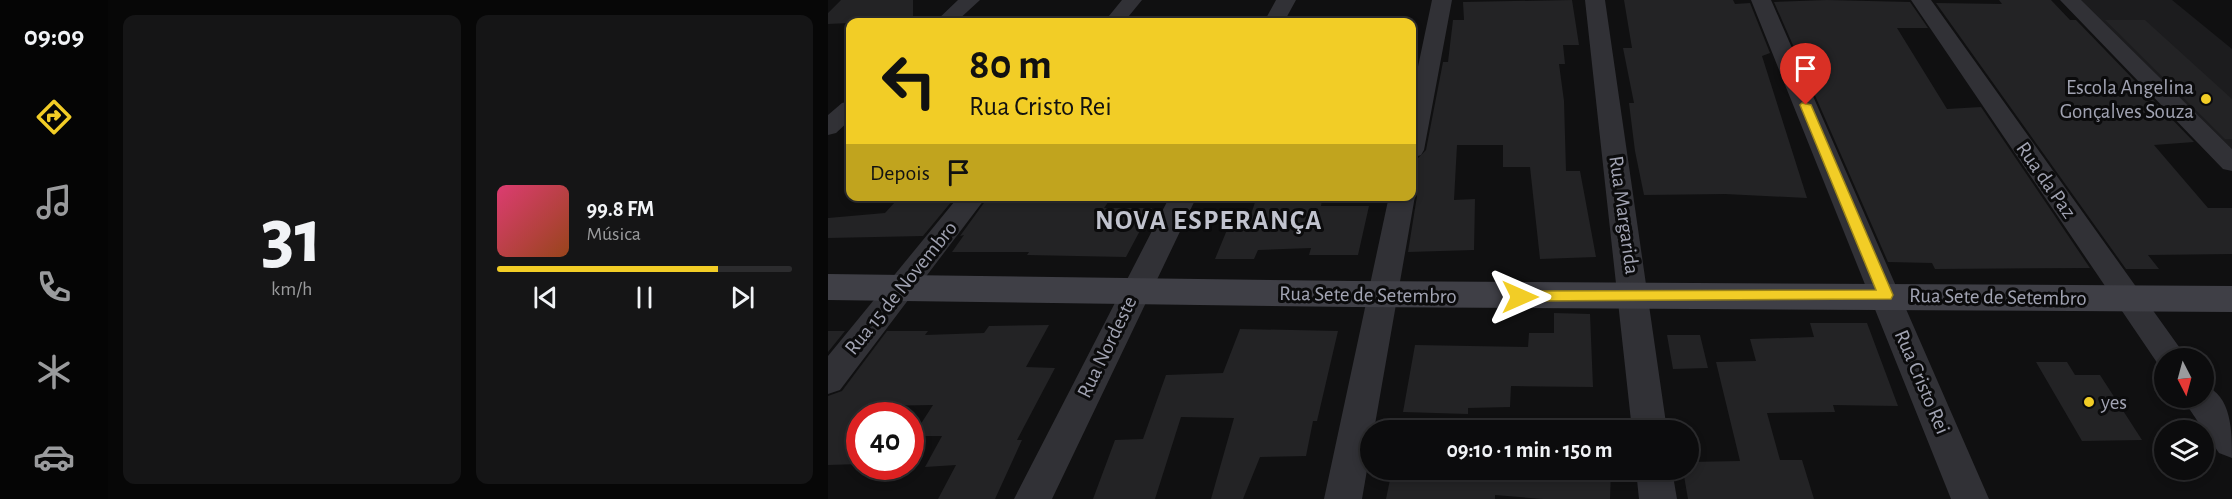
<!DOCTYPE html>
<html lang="pt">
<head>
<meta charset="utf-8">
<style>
	body { margin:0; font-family:"Alegreya Sans",sans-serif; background:#151516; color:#f1f3f6; height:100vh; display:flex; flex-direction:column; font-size:22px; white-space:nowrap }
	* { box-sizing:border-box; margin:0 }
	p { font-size:20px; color:#9a9b9d }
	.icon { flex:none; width:33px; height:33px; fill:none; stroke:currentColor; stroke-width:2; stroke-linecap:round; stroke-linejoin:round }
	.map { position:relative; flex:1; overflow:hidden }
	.details { display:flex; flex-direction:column; gap:15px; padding:15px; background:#070707; width:720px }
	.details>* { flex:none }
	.top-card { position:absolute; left:18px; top:18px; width:570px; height:183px; border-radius:12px; box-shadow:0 3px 9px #0003,0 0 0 2px #2c2c2e; background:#f2cd26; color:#111; overflow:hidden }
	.needle { width:39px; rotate:174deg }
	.controls { position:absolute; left:1326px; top:348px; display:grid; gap:12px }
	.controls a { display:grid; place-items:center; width:60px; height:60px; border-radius:50%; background:#0c0c0d; box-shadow:0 3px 9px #0003,0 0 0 2px #2c2c2e; font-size:30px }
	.speed { position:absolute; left:18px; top:402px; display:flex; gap:12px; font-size:30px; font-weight:700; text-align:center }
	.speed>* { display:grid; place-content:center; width:78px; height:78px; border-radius:50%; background:#0c0c0d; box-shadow:0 3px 9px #0003,0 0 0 2px #2c2c2e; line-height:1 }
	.speed .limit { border:9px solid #d22; background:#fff; color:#111 }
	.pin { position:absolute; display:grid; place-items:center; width:51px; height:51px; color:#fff; margin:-62px -26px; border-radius:50% 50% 50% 0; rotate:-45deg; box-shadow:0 0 6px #0007 }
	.pin .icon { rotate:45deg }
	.me { position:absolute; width:66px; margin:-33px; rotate:90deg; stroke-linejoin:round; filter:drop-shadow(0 0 4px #0008) }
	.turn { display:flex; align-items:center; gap:21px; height:126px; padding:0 24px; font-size:27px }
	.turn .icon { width:78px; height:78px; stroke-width:2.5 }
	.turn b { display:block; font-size:42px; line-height:51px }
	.then { display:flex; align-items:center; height:57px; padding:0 24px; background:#0003; gap:12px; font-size:22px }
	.details .card { flex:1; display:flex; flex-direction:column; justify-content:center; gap:9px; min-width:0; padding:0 21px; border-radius:12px; background:#151516 }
	.details .dial { align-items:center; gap:0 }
	.dial b { font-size:78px; line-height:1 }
	.song { display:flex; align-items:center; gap:18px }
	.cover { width:72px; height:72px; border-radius:9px; background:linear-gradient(135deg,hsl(340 70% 55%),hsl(20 70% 35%)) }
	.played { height:6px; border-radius:3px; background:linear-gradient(90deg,#f2cd26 75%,#2c2c2e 75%) }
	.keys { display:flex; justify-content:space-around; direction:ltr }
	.details .tiles { flex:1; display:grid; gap:15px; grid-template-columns:repeat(2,1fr) }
	.trip { position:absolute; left:532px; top:420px; width:339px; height:60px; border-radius:30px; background:#0c0c0d; box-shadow:0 3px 9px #0003,0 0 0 2px #2c2c2e; font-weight:700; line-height:60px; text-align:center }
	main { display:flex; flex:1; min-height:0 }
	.tabs { display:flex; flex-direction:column; width:108px; justify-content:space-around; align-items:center; background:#050505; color:#9a9b9d }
	.tabs .icon { width:42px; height:42px }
	.tabs .active { color:#f2cd26 }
	.tabs b { font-size:27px; color:#f1f3f6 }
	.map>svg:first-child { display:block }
	.built { fill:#1c1c1e }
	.building { fill:#232325 }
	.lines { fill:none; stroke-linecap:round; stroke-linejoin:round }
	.street { fill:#313136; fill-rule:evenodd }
	.secondary { fill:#3f3f46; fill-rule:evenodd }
	.route { fill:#f2cd26; stroke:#9d8519; stroke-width:1.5 }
	.poi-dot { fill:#f2cd26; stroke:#0b0b0c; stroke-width:2 }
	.labels { text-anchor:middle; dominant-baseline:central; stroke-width:6; stroke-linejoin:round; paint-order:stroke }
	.poi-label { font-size:21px; fill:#a1a3b2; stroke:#0b0b0c; text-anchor:end }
	.street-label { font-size:21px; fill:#a1a3b2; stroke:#0b0b0c }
	.district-label { font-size:27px; font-weight:bold; letter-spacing:1.5px; fill:#c1c3ce; stroke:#0b0b0c }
</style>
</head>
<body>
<main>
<nav class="tabs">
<b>09:09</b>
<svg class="icon active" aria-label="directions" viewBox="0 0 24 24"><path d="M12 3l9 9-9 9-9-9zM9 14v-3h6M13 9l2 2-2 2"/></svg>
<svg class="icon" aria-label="music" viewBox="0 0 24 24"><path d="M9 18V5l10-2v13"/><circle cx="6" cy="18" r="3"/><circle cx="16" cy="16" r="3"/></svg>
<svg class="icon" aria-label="phone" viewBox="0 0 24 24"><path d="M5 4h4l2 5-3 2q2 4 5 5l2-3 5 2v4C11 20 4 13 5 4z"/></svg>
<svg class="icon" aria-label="climate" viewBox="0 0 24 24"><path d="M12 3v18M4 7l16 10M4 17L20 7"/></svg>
<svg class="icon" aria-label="car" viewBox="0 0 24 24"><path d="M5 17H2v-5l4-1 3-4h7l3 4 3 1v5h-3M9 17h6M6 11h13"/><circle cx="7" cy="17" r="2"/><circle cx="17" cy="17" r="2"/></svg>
</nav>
<section class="details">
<div class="tiles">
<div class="card dial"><b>31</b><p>km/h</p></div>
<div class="card">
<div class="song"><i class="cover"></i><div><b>99.8 FM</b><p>Música</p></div></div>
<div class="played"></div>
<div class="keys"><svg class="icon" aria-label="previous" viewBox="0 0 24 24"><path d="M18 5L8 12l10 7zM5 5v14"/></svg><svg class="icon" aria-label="pause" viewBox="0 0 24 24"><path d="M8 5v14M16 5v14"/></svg><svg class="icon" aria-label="next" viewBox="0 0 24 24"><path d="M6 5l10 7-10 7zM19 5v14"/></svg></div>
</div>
</div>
</section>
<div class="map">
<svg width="1404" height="499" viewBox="0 0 1404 499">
	<rect width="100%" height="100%" fill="#101011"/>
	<!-- built -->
	<path class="built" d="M1251,0H1344L1404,49V149Z"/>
	<!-- building -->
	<path class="building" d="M13,0H85V20L0,24V13Z
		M744,0L751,45H735L737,64H731L736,101L738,171H752L768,257L712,259L702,167H675V145H629L626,200L647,199L646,250L580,252L589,196L586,189L589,159L598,150L615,62H620L625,20H636L635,2Z
		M796,0H905L907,4L922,3L942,53L934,56L979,198L897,194L816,195L807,151L801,103H806L795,48H804Z
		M999,0L1082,2L1100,28H1069L1119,109L1153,107L1262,268L1107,269L1104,263L1060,262L946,2Z
		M1171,0H1223L1242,20H1248L1366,142L1326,145L1380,208H1404V254L1320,255L1331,269H1298L1108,3L1174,4Z
		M1277,20H1317L1404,99V139H1397Z
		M161,196H186L183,201H281L276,208H324L298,257L199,255L201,252H124L136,235L132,236Z
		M479,198V201L494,200L493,206H541L530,255H481L483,248L430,250L426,259H387L401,225L420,224L428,199Z
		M124,201L95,236L0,238V218L57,213L67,202Z
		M726,313L762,314L765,387L683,386L682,407L640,408V414L575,412L587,345L700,347L701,333H726Z
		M982,323H1039L1070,406L1005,405L1007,412L939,413L952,460H974L986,499H860L855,470H861V462L912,461L888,362L928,361L922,339L986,337Z
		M221,325L198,367L227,368L189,440H194L167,499H110L128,465L97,467L114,436H85L105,405L46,406L39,416H32V464L0,465V396L14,391L59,331H100L97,335L156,333L161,326Z
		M412,329L510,331L489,421H485L478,456L432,457L415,499H383L406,418L353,417L327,499H265L287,440L315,439L338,375L395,373Z
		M0,331H17L0,352Z
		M839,335H872L880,368L845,369Z
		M1208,362H1239L1247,375H1272L1314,440L1254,441Z
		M564,470H783L782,499H715L667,495V499H558Z"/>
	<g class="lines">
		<!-- street -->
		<path class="street" d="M130,0H152L128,22H107Z
			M294,0H314L296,22H276Z
			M448,0H468L456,22H436Z
			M604,0H624L596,150L593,155L584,158V95Z
			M757,0H777L839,430H804Z
			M923,0H943L1161,499H1123Z
			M1083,0H1103L1359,358H1336V369L1332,367Z
			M1232,0H1253L1404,149V171L1395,169Z
			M22,101V120L8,133L0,135V115L14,103Z
			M584,190L587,196L546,430H543V447L534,499H496L561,196H584Z
			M131,196H159L12,390L0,394V356Z
			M342,196H369L224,499H186Z
			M1376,385C1404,396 1404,431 1404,458L1391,453L1354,398H1376Z
			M808,470H844L849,499H811Z"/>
		<!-- secondary -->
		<path class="secondary" d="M0,274L526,281L1404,286V312L526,307L0,300Z"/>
	</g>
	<!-- route -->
	<path class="route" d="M974,103L983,105L1065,295L1063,299L687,301L685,297L692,291L1048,290L972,105Z"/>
	<!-- markers -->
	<g class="poi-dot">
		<circle cx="1378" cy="99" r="6"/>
		<circle cx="1261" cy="402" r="6"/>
	</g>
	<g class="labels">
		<!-- poi labels -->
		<g class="poi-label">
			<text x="1366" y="87">Escola Angelina<tspan x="1366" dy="24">Gonçalves Souza</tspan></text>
			<text x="1273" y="402" text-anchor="start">yes</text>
		</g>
		<!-- street labels -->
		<g class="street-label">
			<text transform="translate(1218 180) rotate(55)">Rua da Paz</text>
			<text transform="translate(796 215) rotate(82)">Rua Margarida</text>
			<text transform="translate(73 288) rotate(-51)">Rua 15 de Novembro</text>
			<text transform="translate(540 295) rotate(1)">Rua Sete de Setembro</text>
			<text transform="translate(1170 297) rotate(1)">Rua Sete de Setembro</text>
			<text transform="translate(279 347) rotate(-64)">Rua Nordeste</text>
			<text transform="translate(1094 382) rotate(67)">Rua Cristo Rei</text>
		</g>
		<!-- district labels -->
		<g class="district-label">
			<text x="381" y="220">NOVA ESPERANÇA</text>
		</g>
	</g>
</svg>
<div class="controls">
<a><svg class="needle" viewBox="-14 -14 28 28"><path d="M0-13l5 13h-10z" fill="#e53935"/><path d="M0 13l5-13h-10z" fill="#9a9b9d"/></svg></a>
<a><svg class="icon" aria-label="layers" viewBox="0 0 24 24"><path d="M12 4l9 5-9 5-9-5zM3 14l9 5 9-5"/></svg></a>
</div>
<div class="speed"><div class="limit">40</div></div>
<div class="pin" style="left:978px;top:105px;background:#d93025"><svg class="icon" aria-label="arrive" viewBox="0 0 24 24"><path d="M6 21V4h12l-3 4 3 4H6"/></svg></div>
<svg class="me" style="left:692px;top:297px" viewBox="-20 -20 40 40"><path d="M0-17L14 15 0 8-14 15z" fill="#f2cd26" stroke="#fff" stroke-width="4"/></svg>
<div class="trip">09:10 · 1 min · 150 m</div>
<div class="top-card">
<div class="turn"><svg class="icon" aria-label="left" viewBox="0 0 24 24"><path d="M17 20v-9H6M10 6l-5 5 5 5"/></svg><div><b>80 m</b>Rua Cristo Rei</div></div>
<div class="then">Depois<svg class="icon" aria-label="arrive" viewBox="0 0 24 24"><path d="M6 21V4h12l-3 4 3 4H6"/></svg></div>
</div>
</div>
</main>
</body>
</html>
